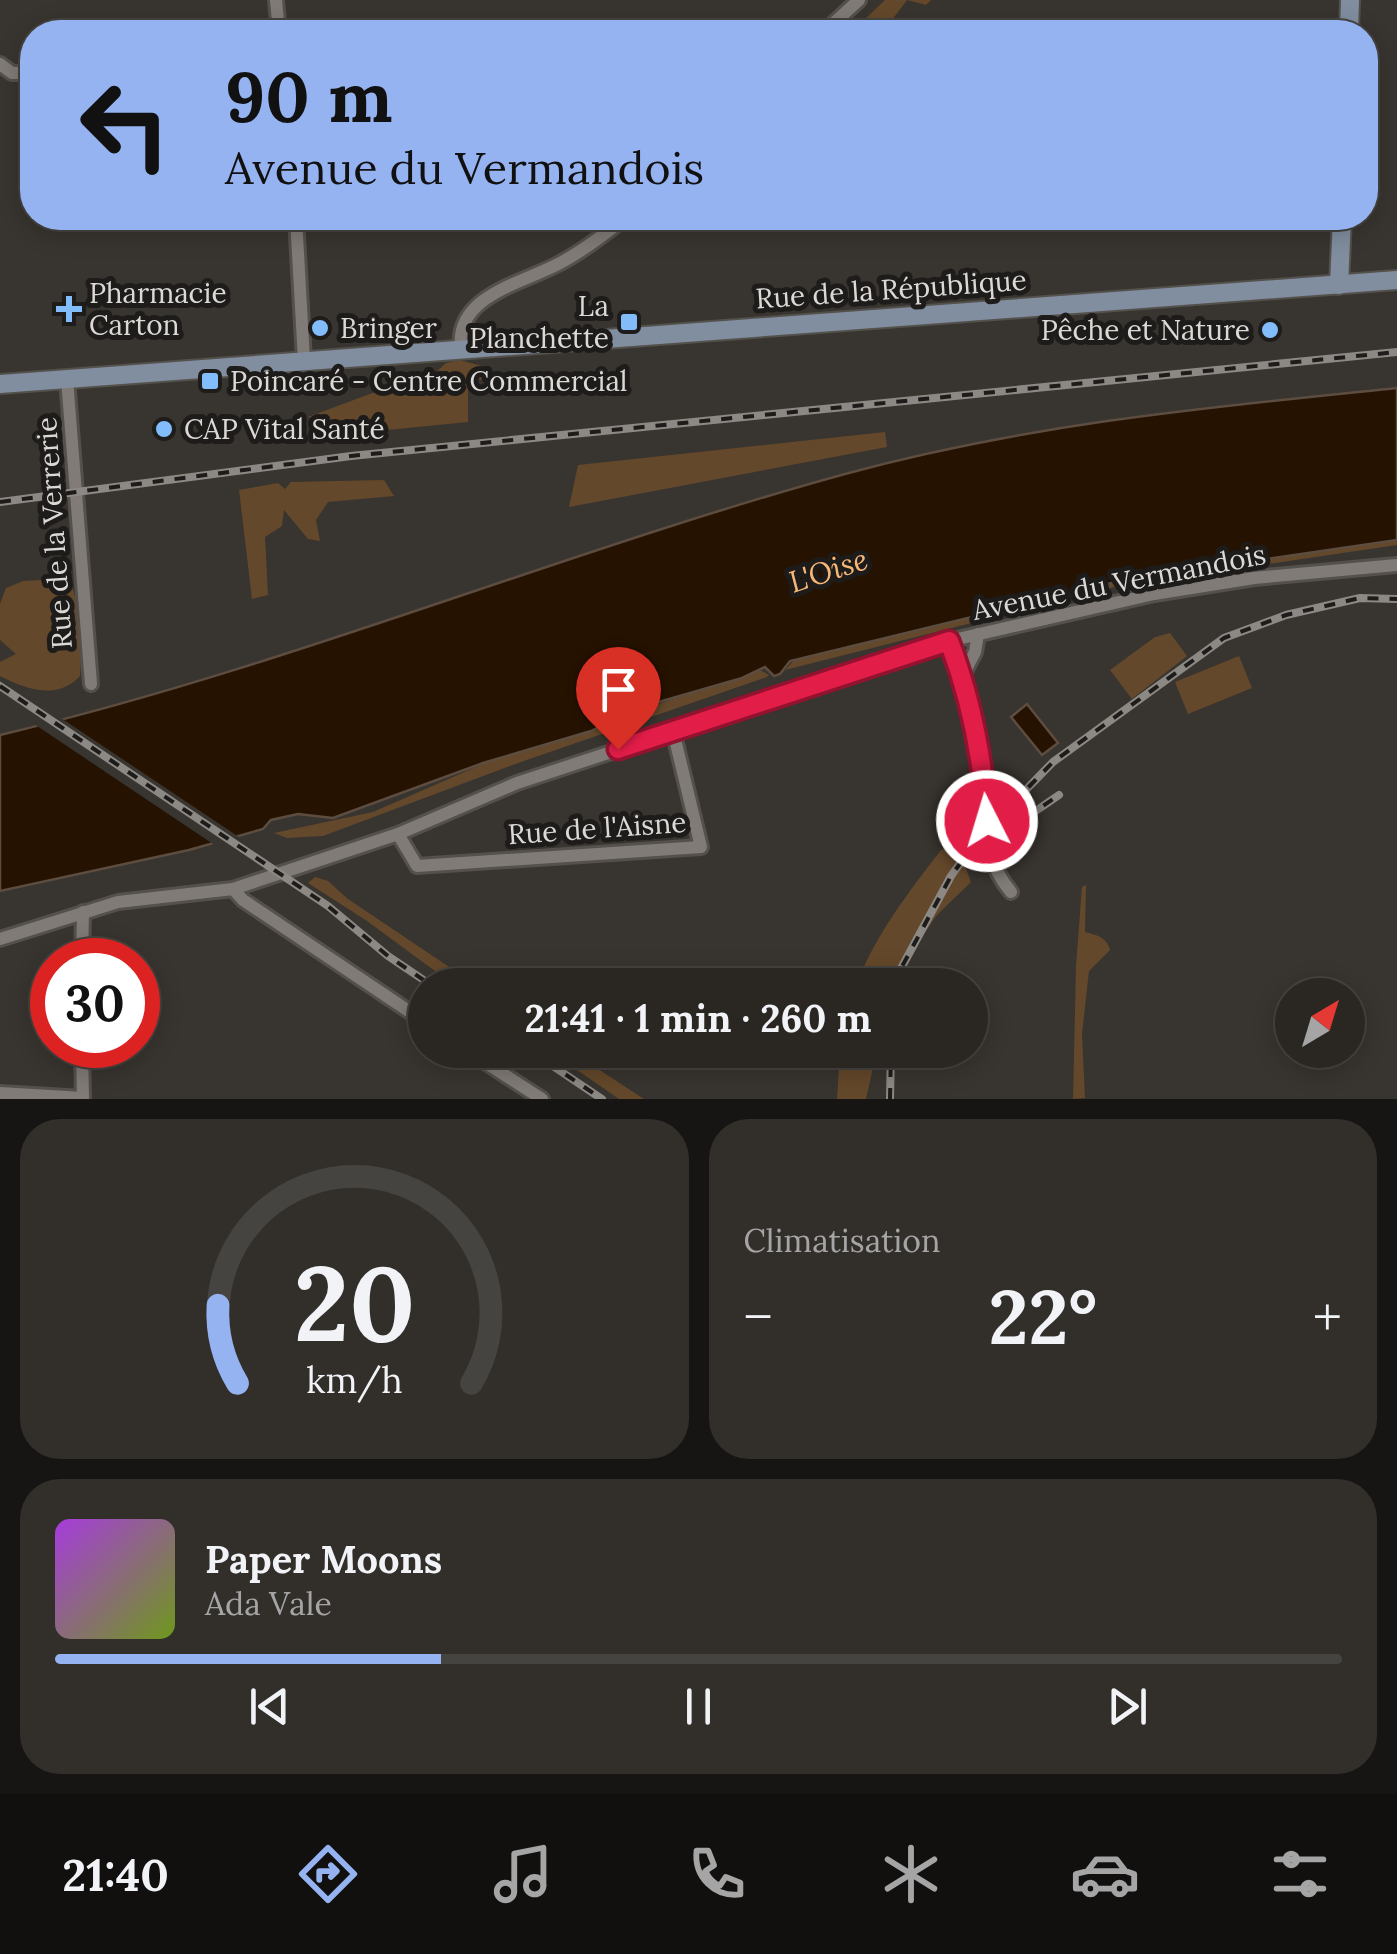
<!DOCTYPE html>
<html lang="fr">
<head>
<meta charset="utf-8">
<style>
	body { margin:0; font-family:Lora,serif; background:#322f2b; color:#f1f3f6; height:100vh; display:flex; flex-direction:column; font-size:38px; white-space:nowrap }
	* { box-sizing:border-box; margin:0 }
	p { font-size:32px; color:#a5a5a6 }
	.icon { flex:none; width:55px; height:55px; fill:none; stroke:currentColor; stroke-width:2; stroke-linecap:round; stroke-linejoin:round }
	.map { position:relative; height:1099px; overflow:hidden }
	.sheet { display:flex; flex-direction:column; gap:20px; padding:20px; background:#171513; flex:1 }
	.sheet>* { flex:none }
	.hud { position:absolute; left:20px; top:20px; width:1358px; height:210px; border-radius:40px; box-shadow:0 5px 25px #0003,0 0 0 2px #464441; background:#95b2f1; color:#111; overflow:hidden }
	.needle { width:65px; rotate:38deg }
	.buttons { position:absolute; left:1275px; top:978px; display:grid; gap:20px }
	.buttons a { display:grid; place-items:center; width:90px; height:90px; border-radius:50%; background:#2a2723; box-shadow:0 5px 25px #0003,0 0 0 2px #464441; font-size:50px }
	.speed { position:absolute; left:30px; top:938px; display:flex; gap:20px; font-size:50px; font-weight:700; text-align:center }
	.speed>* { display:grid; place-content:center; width:130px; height:130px; border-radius:50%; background:#2a2723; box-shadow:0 5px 25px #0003,0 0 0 2px #464441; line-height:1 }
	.speed .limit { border:15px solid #d22; background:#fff; color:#111 }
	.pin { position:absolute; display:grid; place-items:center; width:85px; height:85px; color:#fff; margin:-102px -42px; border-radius:50% 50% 50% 0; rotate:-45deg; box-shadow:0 0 10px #0007 }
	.pin .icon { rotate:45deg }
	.me { position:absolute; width:110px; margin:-55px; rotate:355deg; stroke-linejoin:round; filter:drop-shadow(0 0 8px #0008) }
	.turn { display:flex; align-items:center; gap:35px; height:210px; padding:0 40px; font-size:45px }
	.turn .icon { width:130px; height:130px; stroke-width:2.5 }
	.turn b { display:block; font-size:70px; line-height:85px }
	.big { font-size:75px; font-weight:800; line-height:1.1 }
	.sheet .widget { flex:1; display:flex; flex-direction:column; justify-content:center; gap:15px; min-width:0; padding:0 35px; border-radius:40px; background:#322f2b }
	.sheet .dial { align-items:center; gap:0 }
	.dial svg { height:260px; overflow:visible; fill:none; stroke:#464441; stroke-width:7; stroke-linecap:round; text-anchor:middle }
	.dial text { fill:#f1f3f6; stroke:none }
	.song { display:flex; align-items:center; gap:30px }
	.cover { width:120px; height:120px; border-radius:15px; background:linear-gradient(135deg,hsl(280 70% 55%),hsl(80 70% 35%)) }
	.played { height:10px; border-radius:5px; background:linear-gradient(90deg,#95b2f1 30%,#464441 30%) }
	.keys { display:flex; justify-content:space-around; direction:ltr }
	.heat { display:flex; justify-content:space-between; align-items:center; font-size:55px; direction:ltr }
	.sheet .tiles { flex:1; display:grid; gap:20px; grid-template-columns:1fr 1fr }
	.widget:last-child { grid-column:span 2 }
	.trip { position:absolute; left:408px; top:968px; width:580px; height:100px; border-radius:50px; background:#2a2723; box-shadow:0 5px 25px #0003,0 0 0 2px #464441; font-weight:800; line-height:100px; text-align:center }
	.tab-bar { display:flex; height:160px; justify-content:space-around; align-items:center; background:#11100e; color:#a5a5a6 }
	.tab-bar .icon { width:70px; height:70px }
	.tab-bar .selected { color:#95b2f1 }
	.tab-bar b { font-size:45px; color:#f1f3f6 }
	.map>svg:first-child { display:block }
	.green { fill:#64482b }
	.water { fill:#261200; stroke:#5c4d40; stroke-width:2.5 }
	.pier { fill:#38342f }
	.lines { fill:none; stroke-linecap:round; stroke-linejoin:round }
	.street-casing { stroke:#54504c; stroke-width:18 }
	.secondary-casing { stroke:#54504c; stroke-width:22 }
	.street { stroke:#807b76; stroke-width:12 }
	.secondary { stroke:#808e9f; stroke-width:18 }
	.rail-casing { stroke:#8c8884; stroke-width:8 }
	.rail { stroke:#1e1c1a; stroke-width:4; stroke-dasharray:11; stroke-linecap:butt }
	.route-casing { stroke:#92132f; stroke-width:25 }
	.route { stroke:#e11d48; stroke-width:18 }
	.poi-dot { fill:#82bcfa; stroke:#1e1c1a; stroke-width:4 }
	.labels { text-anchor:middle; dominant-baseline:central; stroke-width:10; stroke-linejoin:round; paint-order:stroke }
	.street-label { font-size:28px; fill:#dbd8d5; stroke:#1e1c1a }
	.poi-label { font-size:28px; fill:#dbd8d5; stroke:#1e1c1a; text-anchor:start }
	.water-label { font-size:30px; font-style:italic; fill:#f6b676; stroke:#1e1c1a }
</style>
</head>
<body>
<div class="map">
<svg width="1397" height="1099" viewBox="0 0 1397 1099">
	<rect width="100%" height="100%" fill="#38342f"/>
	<!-- green -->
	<path class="green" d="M885,0H931L926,5L907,0L883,32H862L865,19Z
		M459,360L482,366L487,375L484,380L474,379L468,383V422L377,431L344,440L308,417L394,385L393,374L435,373L446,363Z
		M885,432L887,447L569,507L578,465Z
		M384,480L394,496L328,502L316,520L320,541L308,539L284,510L282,526L265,537L268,595L252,599L239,490L278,483L285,489L291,482Z
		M1397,535V545L1118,586L785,670L799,655L1109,575Z
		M59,579L70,583C81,603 82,653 80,676C57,701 26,689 0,676V662L16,654L0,640V604L6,588L23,581Z
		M1170,633L1187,656L1132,699L1110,670L1155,637Z
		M1239,656L1252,688L1188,714L1175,682Z
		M760,670L769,675L767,677L521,762L323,836L287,838L274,833L373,812L501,756L591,731L638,711Z
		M958,847L971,882L937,915L888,985H856C876,934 908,893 941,850Z
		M315,877L328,881L348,899L476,985H454L367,921L308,883Z
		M1086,885L1085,932C1096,935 1107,937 1110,950L1089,971L1082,1034L1085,1098L1073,1099L1076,965L1082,887Z
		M548,1050H569L644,1099H619Z
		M840,1050H877L866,1099H837Z"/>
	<!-- water -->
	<path class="water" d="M1397,388V540L1124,580L790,661L780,674L774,676L765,667L742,678L638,708L591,731L483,763L333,818L298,814L271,820L263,829L189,850L0,891V735C287,667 561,552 845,474C1028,424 1209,407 1397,388Z
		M1027,704L1058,743L1042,755L1011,717Z"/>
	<!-- pier -->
	<path class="pier" d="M58,716L242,839L216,846L31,722Z"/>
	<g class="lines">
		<!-- street casing -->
		<g class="street-casing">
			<path id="street" d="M276,0L279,32
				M824,32L859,0
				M0,64L12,73H32
				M296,218L304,360
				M461,348C455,295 524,283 560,263C583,251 605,234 625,218
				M67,379L91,684
				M949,641C965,684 976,730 984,776C991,822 978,853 1011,892
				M962,677L975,652L978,634
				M398,834L417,866L701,847L673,731
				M233,889L243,900L425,1022
				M0,939L118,902L233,889L398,834L517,783L949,641L1154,594L1254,578L1397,565
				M82,960L83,912
				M82,1045L83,1099
				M466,1050L542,1099
				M0,1093L83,1098"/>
		</g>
		<!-- secondary casing -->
		<g class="secondary-casing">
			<path id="secondary" d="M1349,32L1350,0
				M1339,285L1342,218
				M0,384L1397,280"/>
		</g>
		<!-- street -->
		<use href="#street" class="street"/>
		<!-- secondary -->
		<use href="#secondary" class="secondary"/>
		<!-- rail casing -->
		<g class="rail-casing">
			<path id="rail" d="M0,502L351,456L1397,352
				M0,686L328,906L388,956L431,985
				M989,843L1059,795
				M892,985L951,876L977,840L1053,762L1224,638L1286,615L1360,598L1397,599
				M529,1050L602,1099
				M890,1099L891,1050"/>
		</g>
		<!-- rail -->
		<use href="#rail" class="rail"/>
	</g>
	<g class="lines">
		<!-- route casing -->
		<g class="route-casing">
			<path id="route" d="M618,749L949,641C971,699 983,760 987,821"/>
		</g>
		<!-- route -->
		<use href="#route" class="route"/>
	</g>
	<!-- markers -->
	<g class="poi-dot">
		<path d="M64 294h10v10h10v10h-10v10h-10v-10h-10v-10h10z"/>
		<rect x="619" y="312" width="20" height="20" rx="5"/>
		<circle cx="320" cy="328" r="10"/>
		<circle cx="1270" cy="330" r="10"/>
		<rect x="200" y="371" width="20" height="20" rx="5"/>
		<circle cx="164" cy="429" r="10"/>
	</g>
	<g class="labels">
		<!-- street labels -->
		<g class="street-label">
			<text transform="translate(891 289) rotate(-4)">Rue de la République</text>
			<text transform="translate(54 533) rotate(-94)">Rue de la Verrerie</text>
			<text transform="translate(1119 582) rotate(-11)">Avenue du Vermandois</text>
			<text transform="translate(597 828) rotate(-4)">Rue de l'Aisne</text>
		</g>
		<!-- poi labels -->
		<g class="poi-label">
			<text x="89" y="293">Pharmacie<tspan x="89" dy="32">Carton</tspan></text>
			<text x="609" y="306" text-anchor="end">La<tspan x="609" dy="32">Planchette</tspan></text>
			<text x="340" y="328">Bringer</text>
			<text x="1250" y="330" text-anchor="end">Pêche et Nature</text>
			<text x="230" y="381">Poincaré - Centre Commercial</text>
			<text x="184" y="429">CAP Vital Santé</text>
		</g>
		<!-- water labels -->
		<g class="water-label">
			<text transform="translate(828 570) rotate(-18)">L'Oise</text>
		</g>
	</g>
</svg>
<div class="buttons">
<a><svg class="needle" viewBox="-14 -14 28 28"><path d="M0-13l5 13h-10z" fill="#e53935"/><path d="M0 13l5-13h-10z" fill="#a5a5a6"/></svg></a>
</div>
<div class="speed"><div class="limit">30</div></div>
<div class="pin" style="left:618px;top:749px;background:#d93025"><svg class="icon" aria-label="arrive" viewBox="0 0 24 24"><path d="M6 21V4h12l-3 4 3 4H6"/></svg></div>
<svg class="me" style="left:987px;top:821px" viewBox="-20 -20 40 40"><circle r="17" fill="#e11d48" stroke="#fff" stroke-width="3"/><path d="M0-11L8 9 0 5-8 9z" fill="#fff"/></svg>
<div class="trip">21:41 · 1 min · 260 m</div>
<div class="hud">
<div class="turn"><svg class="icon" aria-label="left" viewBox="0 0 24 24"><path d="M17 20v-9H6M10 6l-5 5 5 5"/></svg><div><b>90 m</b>Avenue du Vermandois</div></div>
</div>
</div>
<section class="sheet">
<div class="tiles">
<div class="widget dial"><svg viewBox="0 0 100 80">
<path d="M14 69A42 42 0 1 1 86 69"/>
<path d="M14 69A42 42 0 0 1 8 45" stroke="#95b2f1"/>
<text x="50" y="56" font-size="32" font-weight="700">20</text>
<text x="50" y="72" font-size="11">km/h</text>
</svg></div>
<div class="widget"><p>Climatisation</p>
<div class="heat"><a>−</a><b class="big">22°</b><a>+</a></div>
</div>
<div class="widget">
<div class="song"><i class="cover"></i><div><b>Paper Moons</b><p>Ada Vale</p></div></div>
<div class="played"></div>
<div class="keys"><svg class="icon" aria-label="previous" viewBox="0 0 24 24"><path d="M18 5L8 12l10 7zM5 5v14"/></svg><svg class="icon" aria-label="pause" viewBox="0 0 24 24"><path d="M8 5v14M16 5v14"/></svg><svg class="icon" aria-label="next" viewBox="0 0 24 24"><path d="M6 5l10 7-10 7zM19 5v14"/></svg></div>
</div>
</div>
</section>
<nav class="tab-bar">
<b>21:40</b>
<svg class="icon selected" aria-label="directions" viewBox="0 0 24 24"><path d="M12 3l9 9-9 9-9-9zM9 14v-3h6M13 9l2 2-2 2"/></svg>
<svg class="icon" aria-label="music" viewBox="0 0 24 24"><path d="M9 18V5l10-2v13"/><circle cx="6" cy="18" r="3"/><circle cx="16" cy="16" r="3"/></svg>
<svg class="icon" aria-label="phone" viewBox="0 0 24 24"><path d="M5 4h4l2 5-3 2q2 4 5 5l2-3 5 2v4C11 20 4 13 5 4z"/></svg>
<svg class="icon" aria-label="climate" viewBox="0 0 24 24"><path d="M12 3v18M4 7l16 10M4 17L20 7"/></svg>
<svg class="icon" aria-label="car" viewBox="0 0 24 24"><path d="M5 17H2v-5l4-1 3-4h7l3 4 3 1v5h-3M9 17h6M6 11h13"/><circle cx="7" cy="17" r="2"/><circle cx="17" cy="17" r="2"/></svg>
<svg class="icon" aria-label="filters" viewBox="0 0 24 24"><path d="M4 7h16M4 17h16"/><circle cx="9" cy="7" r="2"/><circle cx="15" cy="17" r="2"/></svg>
</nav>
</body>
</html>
